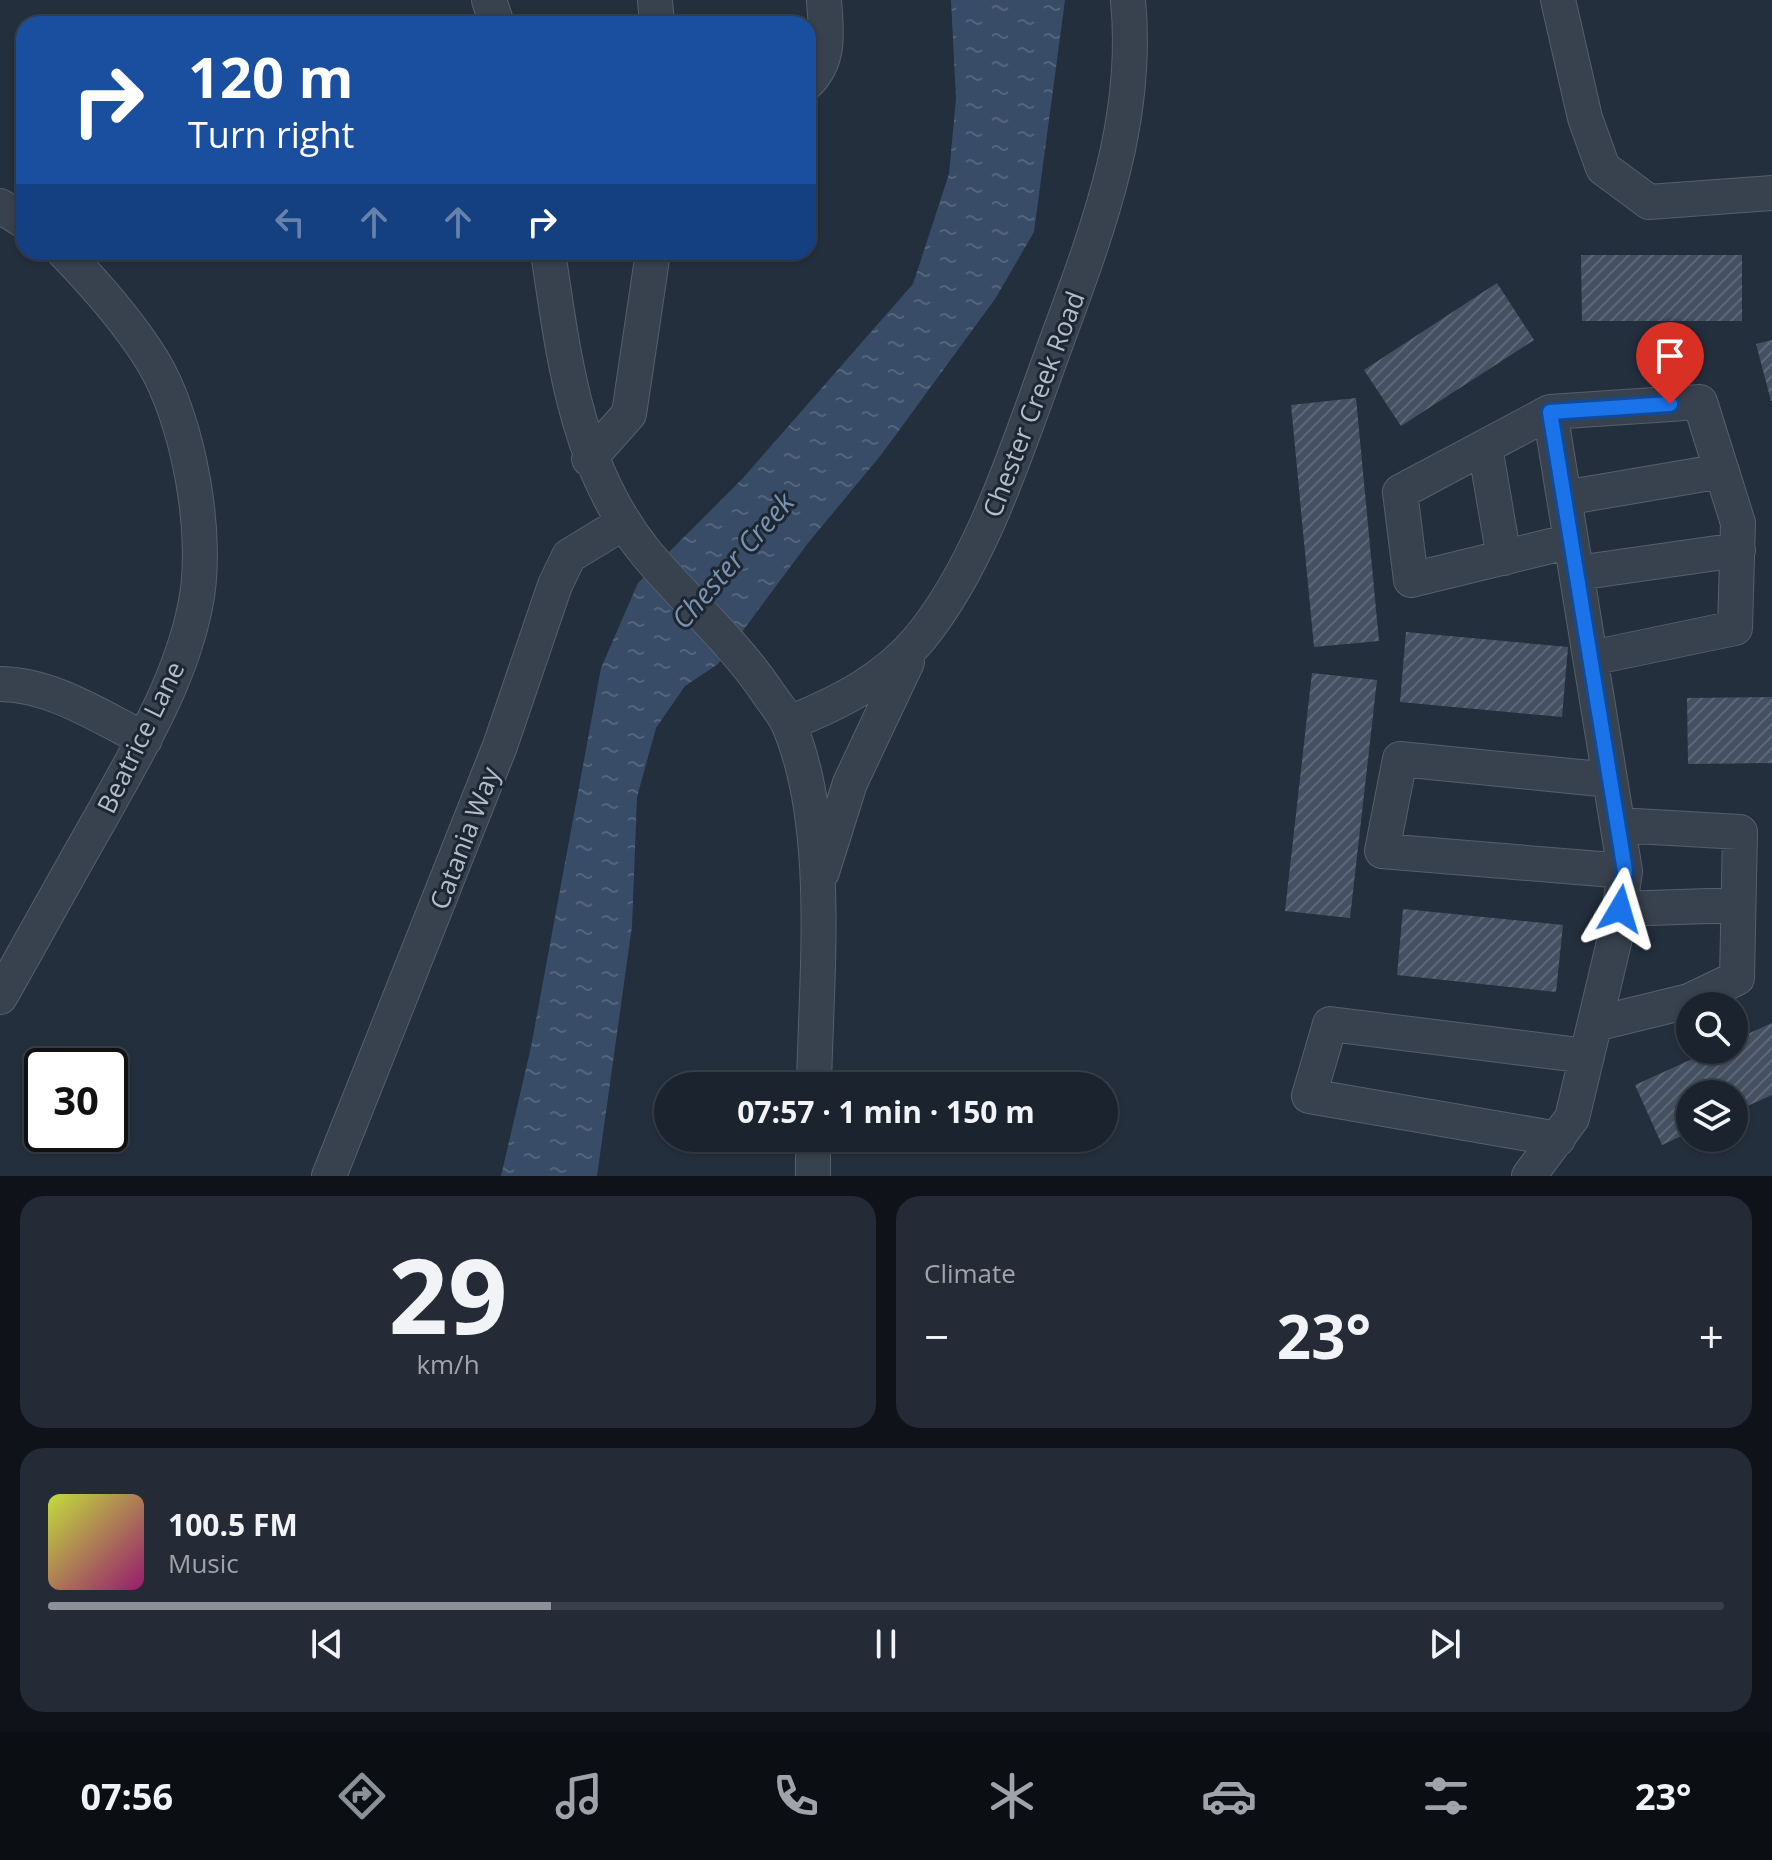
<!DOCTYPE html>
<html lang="en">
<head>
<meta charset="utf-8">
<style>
	body { margin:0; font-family:"Open Sans",sans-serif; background:#242b36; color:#f1f3f6; height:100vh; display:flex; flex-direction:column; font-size:30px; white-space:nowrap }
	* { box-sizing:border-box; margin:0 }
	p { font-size:26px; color:#a0a4aa }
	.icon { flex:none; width:44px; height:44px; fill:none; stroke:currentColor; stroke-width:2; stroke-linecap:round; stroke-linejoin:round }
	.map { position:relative; height:1176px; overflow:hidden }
	.panel { display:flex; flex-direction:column; gap:20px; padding:20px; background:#0f1319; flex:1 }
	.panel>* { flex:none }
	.hud { position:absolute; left:16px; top:16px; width:800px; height:244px; border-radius:24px; box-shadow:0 2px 6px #0004,0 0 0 2px #39404a; background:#1a4fa0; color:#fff; overflow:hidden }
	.controls { position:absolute; left:1676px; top:992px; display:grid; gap:16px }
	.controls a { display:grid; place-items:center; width:72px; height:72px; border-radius:50%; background:#1b232e; box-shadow:0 2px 6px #0004,0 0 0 2px #39404a; font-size:40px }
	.speed { position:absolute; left:24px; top:1048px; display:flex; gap:16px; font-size:40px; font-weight:700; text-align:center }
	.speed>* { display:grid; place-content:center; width:104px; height:104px; border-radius:50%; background:#1b232e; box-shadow:0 2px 6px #0004,0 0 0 2px #39404a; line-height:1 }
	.speed .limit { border:4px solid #111; border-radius:12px; background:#fff; color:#111 }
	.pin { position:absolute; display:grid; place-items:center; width:68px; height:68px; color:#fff; margin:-82px -34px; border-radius:50% 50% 50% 0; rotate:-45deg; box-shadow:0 0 8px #0007 }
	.pin .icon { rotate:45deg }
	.me { position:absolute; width:88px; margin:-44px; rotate:7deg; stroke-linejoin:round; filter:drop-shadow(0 0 6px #0008) }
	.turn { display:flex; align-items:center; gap:28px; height:168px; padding:0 40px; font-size:36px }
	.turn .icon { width:104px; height:104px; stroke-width:2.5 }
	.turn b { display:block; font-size:56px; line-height:68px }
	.lanes { display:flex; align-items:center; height:76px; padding:0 40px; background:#0003; justify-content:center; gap:40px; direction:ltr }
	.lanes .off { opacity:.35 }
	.big { font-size:60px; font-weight:700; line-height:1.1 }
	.panel .card { flex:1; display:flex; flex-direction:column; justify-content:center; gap:12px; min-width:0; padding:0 28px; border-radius:24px; background:#242b36 }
	.panel .dial { align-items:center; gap:0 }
	.dial b { font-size:104px; line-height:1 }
	.song { display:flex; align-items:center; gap:24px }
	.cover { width:96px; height:96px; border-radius:12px; background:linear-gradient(135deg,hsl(70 70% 55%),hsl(320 70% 35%)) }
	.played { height:8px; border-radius:4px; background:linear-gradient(90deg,#8c9099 30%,#39404a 30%) }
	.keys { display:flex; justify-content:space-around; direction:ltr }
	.heat { display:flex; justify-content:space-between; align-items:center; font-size:44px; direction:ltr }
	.panel .tiles { flex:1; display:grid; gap:20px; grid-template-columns:1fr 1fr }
	.card:last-child { grid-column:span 2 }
	.trip { position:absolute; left:654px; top:1072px; width:464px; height:80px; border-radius:40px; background:#1b232e; box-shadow:0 2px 6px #0004,0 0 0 2px #39404a; font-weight:700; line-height:80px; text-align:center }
	.tabs { display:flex; height:128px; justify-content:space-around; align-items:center; background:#0b0e12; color:#a0a4aa }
	.tabs .icon { width:56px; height:56px }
	.tabs .selected { color:#8c9099 }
	.tabs b { font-size:36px; color:#f1f3f6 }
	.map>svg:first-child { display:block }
	.water { fill:url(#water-ripples) }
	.building { fill:url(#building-hatch) }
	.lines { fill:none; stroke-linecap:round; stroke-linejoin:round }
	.minor-casing { stroke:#565f6c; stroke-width:36 }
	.minor { stroke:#38414e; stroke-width:34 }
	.route-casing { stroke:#114b97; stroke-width:20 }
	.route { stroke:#1a73e8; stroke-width:14 }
	.labels { text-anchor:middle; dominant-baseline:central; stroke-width:6; stroke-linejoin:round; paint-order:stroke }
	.street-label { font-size:26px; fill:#b4bcc9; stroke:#1d2633 }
	.water-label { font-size:28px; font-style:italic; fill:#7c92b1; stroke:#1d2633 }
</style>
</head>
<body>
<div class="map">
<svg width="1772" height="1176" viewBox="0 0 1772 1176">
	<defs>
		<pattern id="water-ripples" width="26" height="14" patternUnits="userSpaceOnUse" patternTransform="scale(2)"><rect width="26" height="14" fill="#394c67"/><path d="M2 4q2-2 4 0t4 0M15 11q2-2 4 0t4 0" fill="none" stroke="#53647b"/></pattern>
		<pattern id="building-hatch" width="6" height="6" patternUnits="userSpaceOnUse" patternTransform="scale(2)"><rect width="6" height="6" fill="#455162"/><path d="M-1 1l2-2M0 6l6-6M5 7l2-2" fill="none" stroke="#5d6877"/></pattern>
	</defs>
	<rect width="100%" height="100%" fill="#242f3e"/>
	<!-- water -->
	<path class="water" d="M951,0H1065L1034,232L995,299L881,455L808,543L718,664L685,686L656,728L637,797L632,926L597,1176H501L531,1047L601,668L638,583L743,478L913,284L949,174L956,99Z"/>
	<!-- building -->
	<path class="building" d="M1581,255H1742V321H1582Z
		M1497,283L1534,340L1401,426L1364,370Z
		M1772,340V401H1771L1756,344Z
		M1356,398L1379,641L1314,647L1291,405Z
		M1406,632L1568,647L1562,717L1400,702Z
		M1312,673L1377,680L1350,918L1285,911Z
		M1772,697V763L1688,764L1687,698Z
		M1403,909L1563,925L1556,992L1397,975Z
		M1772,1023V1095L1734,1112V1094H1690V1132L1662,1145L1635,1085L1712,1050H1734V1040Z"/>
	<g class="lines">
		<!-- minor casing -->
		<g class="minor-casing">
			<path id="minor" d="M489,0L497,24
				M655,0L657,24
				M1558,0L1585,118L1603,168L1649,202L1772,193
				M808,82C831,58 826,31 824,0
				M0,206L24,221
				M548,252C564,359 576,467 646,553C685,600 731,639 766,690C773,701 784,713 789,725C832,827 816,977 814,1086
				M1485,447L1504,558
				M589,459L629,414L653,252
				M1564,498L1722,471
				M1571,541L1411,580L1400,492L1550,412L1700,402L1738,523L1735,628L1591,658
				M1577,573L1738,550
				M0,684C51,684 100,717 145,739
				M789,723C839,703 885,680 920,638C978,567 1013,461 1044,376C1088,253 1141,134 1128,0
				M1610,780L1400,759L1382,851L1625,871
				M822,872L850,783L907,662
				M1620,909L1738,905
				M0,997C35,935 69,873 104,812C140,747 180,681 195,607C210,538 189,420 152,360C127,320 97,286 64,252
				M1595,1024L1689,1001L1737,978L1740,832L1618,825
				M1558,1139L1309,1096L1330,1024L1587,1056
				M329,1176L500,746L555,585L569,556L623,523
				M813,1176V1138
				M1529,1176L1572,1118L1616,934L1625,871L1550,412"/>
		</g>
		<!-- minor -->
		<use href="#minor" class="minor"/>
	</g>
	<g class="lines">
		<!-- route casing -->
		<g class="route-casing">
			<path id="route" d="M1620,909L1625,871L1550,412L1670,404"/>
		</g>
		<!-- route -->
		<use href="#route" class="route"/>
	</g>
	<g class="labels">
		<!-- street labels -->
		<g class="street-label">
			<text transform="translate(1033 404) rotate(-69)">Chester Creek Road</text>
			<text transform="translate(140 737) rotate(-64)">Beatrice Lane</text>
			<text transform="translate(464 838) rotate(-69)">Catania Way</text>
		</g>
		<!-- water labels -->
		<g class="water-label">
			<text transform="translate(732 560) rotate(-49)">Chester Creek</text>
		</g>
	</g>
</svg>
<div class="controls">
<a><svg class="icon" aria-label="search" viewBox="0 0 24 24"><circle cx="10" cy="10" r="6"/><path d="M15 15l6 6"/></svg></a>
<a><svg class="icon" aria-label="layers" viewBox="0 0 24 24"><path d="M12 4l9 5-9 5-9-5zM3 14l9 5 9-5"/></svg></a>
</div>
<div class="speed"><div class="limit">30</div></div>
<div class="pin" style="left:1670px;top:404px;background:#d93025"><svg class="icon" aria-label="arrive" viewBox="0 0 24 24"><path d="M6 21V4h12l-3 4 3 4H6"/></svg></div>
<svg class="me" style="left:1620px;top:909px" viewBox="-20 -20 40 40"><path d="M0-17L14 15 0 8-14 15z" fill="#1a73e8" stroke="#fff" stroke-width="4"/></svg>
<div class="trip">07:57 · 1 min · 150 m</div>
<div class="hud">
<div class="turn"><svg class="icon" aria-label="right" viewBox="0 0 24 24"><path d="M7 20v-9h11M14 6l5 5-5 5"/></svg><div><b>120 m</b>Turn right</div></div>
<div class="lanes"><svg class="icon off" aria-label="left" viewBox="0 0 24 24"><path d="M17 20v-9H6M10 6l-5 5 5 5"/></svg><svg class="icon off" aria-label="ahead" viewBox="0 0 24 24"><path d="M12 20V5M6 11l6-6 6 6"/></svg><svg class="icon off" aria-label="ahead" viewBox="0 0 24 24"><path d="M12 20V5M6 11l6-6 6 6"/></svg><svg class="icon" aria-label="right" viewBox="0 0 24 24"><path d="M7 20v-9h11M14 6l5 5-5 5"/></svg></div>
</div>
</div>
<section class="panel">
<div class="tiles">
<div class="card dial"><b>29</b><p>km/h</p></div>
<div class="card"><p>Climate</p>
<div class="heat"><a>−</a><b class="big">23°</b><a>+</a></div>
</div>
<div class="card">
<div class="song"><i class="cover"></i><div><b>100.5 FM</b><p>Music</p></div></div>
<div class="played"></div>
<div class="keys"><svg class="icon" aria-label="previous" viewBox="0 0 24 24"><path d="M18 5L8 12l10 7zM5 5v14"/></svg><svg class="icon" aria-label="pause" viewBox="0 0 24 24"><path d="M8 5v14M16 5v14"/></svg><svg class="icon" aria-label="next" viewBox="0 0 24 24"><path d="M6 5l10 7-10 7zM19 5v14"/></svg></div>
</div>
</div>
</section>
<nav class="tabs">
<b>07:56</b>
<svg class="icon selected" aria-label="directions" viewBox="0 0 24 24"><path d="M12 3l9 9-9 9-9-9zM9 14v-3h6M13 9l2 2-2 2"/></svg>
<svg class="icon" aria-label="music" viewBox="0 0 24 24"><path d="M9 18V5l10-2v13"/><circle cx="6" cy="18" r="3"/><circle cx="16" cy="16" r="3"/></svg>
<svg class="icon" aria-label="phone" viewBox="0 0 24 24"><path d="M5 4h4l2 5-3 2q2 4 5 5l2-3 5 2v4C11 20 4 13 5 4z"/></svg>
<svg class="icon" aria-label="climate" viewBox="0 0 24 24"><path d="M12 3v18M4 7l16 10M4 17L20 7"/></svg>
<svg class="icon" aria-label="car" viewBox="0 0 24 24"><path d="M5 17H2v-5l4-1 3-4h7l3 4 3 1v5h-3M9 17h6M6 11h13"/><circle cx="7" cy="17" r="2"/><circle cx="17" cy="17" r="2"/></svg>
<svg class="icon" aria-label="filters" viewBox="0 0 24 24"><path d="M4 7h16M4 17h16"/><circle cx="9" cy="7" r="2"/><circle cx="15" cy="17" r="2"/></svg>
<b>23°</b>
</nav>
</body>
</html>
